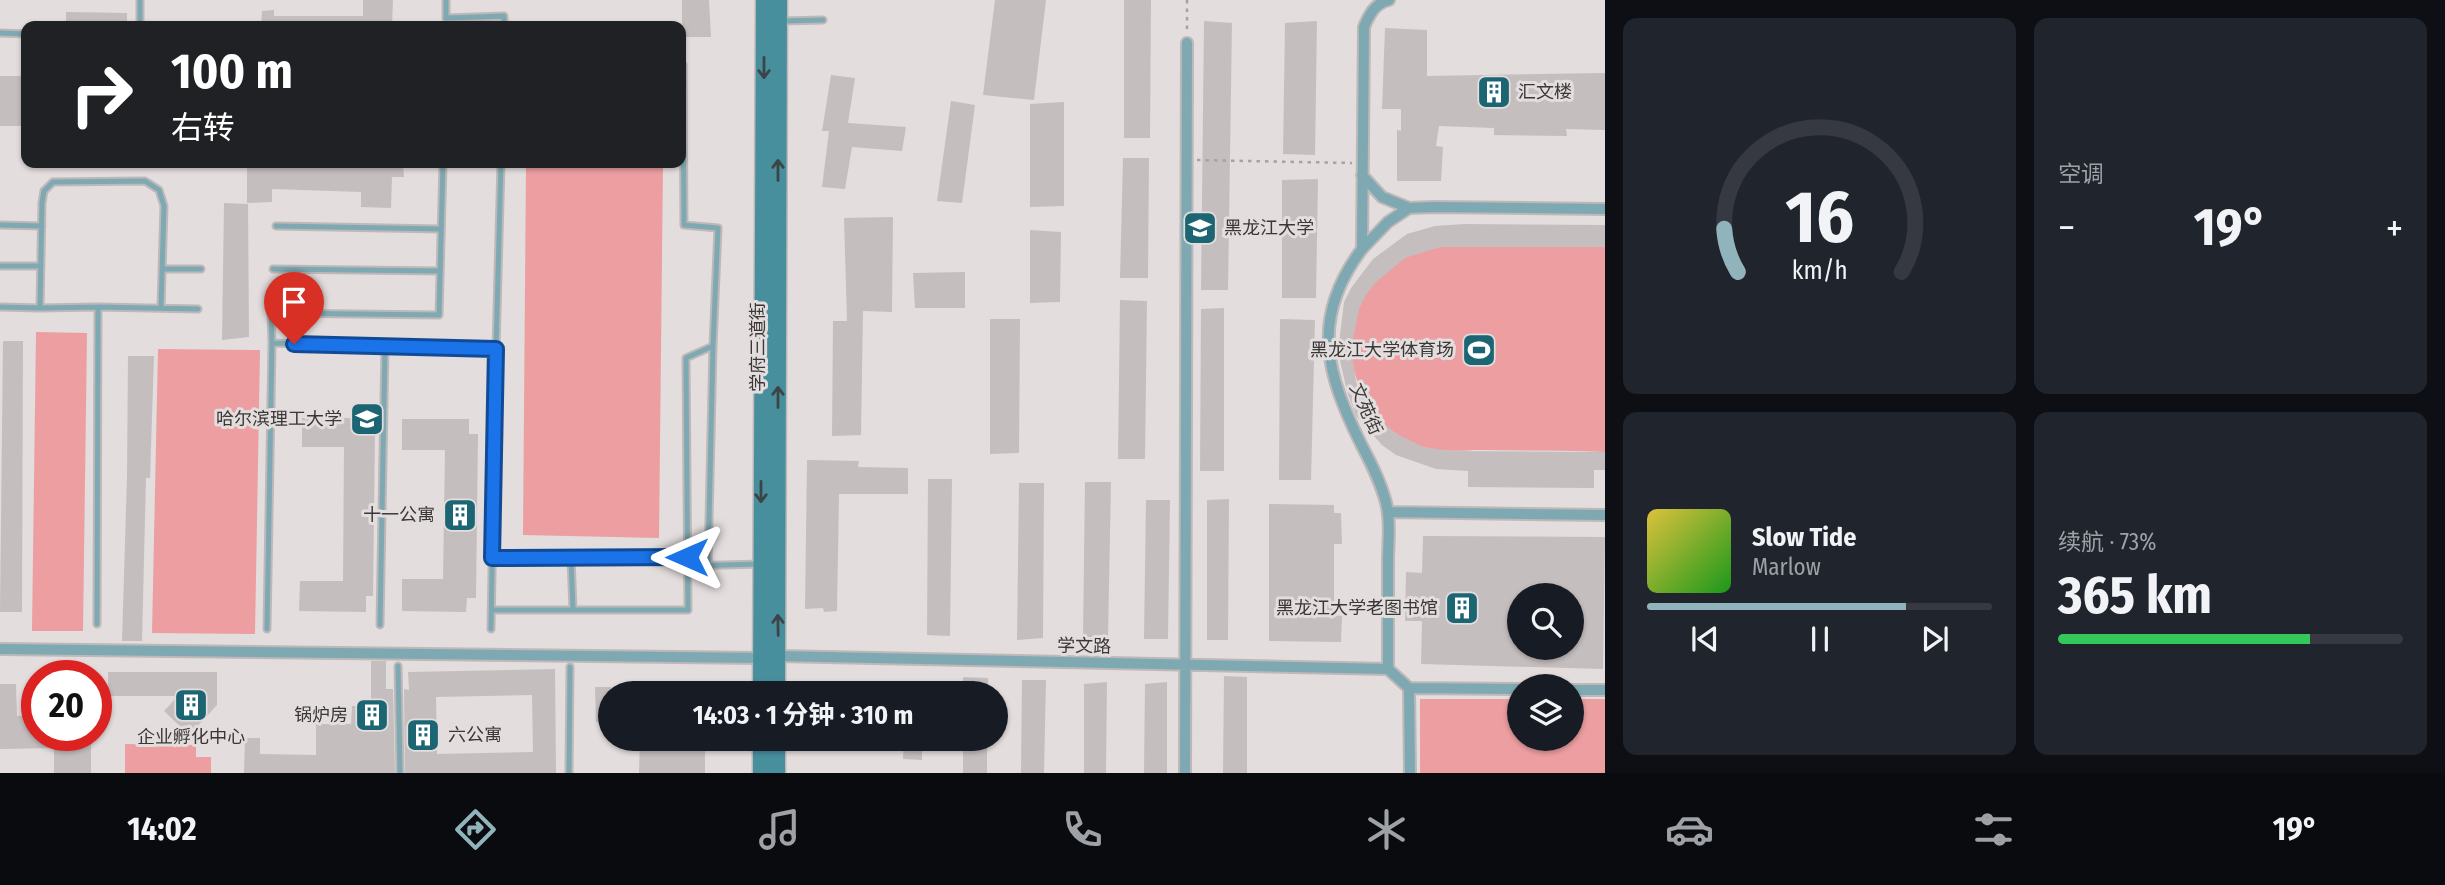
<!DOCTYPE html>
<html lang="zh">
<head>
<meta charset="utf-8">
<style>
	body { margin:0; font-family:"Fira Sans Condensed","Noto Sans SC",sans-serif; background:#20242c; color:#f1f3f6; height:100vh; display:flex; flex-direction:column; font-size:26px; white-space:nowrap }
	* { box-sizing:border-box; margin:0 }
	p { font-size:23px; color:#9ea1a6 }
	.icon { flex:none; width:38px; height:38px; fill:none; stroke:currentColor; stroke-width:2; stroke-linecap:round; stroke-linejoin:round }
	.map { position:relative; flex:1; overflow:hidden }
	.panel { display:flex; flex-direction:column; gap:18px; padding:18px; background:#0d0f14; width:840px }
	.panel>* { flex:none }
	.hud { position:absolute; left:21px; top:21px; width:665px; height:147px; border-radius:14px; box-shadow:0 2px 5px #0004; background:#202124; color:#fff; overflow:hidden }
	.fabs { position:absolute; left:1507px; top:583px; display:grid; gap:14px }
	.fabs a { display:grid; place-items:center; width:77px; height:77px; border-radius:50%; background:#171b24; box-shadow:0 2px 5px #0004; font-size:35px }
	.speed { position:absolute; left:21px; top:660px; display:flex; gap:14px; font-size:35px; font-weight:700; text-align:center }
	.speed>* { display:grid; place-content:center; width:91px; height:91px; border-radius:50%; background:#171b24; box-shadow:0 2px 5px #0004; line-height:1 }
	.speed .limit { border:10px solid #d22; background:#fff; color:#111 }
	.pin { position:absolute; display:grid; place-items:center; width:60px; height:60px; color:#fff; margin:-72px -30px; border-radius:50% 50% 50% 0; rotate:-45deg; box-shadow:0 0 7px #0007 }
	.pin .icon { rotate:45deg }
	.me { position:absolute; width:77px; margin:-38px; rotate:270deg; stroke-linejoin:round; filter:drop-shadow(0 0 5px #0008) }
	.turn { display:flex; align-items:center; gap:24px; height:147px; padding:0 35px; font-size:32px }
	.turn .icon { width:91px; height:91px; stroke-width:2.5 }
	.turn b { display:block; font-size:49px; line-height:60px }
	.big { font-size:52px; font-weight:700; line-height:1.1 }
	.panel .card { flex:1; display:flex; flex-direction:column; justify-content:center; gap:10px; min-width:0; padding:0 24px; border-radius:14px; background:#20242c }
	.panel .dial { align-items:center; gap:0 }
	.dial svg { height:182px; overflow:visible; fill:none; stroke:#363941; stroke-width:7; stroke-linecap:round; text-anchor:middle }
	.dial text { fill:#f1f3f6; stroke:none }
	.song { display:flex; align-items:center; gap:21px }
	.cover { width:84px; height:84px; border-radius:10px; background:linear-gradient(135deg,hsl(50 70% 55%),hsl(120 70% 35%)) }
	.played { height:7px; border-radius:4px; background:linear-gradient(90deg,#91b3bb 75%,#363941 75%) }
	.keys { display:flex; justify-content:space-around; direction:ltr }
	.heat { display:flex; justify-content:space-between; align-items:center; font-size:38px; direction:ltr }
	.charge { height:10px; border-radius:5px; background:linear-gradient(90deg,#34c759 73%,#363941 0) }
	.panel .tiles { flex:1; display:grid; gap:18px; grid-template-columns:repeat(2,1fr) }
	.trip { position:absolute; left:598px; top:681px; width:410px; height:70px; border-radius:35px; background:#171b24; box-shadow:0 2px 5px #0004; font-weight:700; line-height:70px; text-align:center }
	.tabs { display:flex; height:112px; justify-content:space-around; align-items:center; background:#090b0e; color:#9ea1a6 }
	.tabs .icon { width:49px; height:49px }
	.tabs .selected { color:#91b3bb }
	.tabs b { font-size:32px; color:#f1f3f6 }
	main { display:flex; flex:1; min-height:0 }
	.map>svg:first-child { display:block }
	.green { fill:#ec9ea1 }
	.building { fill:#c5bebe; fill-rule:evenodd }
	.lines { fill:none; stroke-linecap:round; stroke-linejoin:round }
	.service-casing { stroke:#beb8b8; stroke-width:9 }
	.minor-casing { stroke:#beb8b8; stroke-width:14 }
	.secondary-casing { stroke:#beb8b8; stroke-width:19 }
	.path { stroke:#a8a3a3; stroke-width:2.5; stroke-dasharray:3.5 5; stroke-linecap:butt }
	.service { stroke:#7ea9b3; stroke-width:5 }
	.minor { stroke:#7ea9b3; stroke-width:10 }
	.secondary { stroke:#488f9e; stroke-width:16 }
	.oneway { stroke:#3c4446 }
	.route-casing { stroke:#114b97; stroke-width:18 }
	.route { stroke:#1a73e8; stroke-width:12 }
	.labels { text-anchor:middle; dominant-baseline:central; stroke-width:6; stroke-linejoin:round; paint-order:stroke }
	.poi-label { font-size:18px; fill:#3a3737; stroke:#e3dddd; text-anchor:end }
	.street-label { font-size:18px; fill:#3a3737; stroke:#e3dddd }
</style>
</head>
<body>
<main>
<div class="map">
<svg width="1605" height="773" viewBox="0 0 1605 773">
	<rect width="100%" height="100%" fill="#e3dddd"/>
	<!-- green -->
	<path class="green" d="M526,163H663L659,538L523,535Z
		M1440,247H1605V452C1564,450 1523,451 1482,450C1463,450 1442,453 1423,447C1362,429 1331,349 1366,294C1374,281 1391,265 1405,258C1415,252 1429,250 1440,247Z
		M36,332L87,333L83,631H32Z
		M158,349L260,350L255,634L152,633Z
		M1420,699H1519V738H1572V699H1605V773H1420Z
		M125,744L196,745V757H211V773H125Z"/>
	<!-- building -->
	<path class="building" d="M363,0H393L392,26H261L262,11L274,10V16H363Z
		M682,0H709L711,37H682Z
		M995,0H1046L1034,100L983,95Z
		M1124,0H1151L1150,138H1124Z
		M66,12L127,13V26H66Z
		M1204,21L1232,23L1228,290H1201Z
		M1317,21L1315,155L1283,154L1285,23Z
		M1385,28L1427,30V76L1605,73V130L1566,129L1567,136L1494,135V128L1439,126L1436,146L1443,147L1441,181H1397V130L1401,131V109H1382Z
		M831,75L855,78L848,123L906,127L902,151L852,147L845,189L822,187L829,131H822Z
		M0,76H26V126H0Z
		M951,101L975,105L962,203L937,201Z
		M1064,102V206L1030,207V104Z
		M1123,158H1149L1148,278H1120Z
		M247,163H392L403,164L404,177H392L391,208L361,207V192L272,189V202L247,203Z
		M1318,179L1316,298H1282V180Z
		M224,203L248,204L249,337L222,340Z
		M893,217L892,312L863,311L861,435L832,436L833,321H847L844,218Z
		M1464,224L1605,225V247H1440L1405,258L1375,283L1366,295L1359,309L1352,344V356L1356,381L1363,396L1383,423L1395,433L1423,447L1451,451L1605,452V470H1594V488L1468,487V471L1436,469L1396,455L1382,445L1356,416L1347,391L1338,352L1344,302L1351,288L1373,259L1407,234L1435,226Z
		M1030,230L1061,232L1060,302L1030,303Z
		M965,272V308H915L913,273Z
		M1120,300L1147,301L1145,459H1118Z
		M1224,308V471H1200L1201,309Z
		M990,319H1020L1019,453L990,454Z
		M1280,319L1315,320L1311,480H1279Z
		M3,341H23L22,612H0Z
		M128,356H154L150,478H146L142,641H122L127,477Z
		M302,418H366V432H375L373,596H366V612L299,611L300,581H343L344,447H302Z
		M402,419H469V434H478L476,598H467L466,612L402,611V579H443L445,450H402Z
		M807,460L859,461L858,467L908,468V494H839L837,611L824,612L823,608L805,609Z
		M928,479H952L950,636L927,635Z
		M1085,482H1111L1108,637L1083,638Z
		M1019,483H1044L1043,638L1017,640Z
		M1229,499L1228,640H1207V500Z
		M1146,500H1170L1168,639H1144Z
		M1269,504L1334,505V513H1341L1342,544H1334V615L1342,616L1341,642L1269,641Z
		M1423,536L1605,537L1603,669L1421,664L1422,621H1405L1406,572L1422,573ZM1519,595H1572V648H1519Z
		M371,661H386V689H393L395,773H244L245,738H260V754L316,755V724H351L352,706H371Z
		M555,669L556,773H405L404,689L409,690L408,672ZM532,695L533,752L437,754L436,697Z
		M108,672H217V705L189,735L164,711L178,696H108Z
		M1224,676L1247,677V773H1223Z
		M963,677L988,678V693H963Z
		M1022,680H1046L1044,773H1021Z
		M1107,682L1106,773H1084V684Z
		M1167,682V773H1144L1145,684Z
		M0,684H16L17,716L37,715V735H91V773H54V748L0,749Z
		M595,687H611V722H596Z
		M640,738H705V773H639Z
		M904,738H922V760L903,759Z
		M963,738H987V773H963Z"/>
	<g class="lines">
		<!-- service casing -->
		<g class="service-casing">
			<path id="service" d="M140,0V26
				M446,0V18L504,16V26
				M782,21L823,20
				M0,33L26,34
				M0,225L42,226
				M276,226L441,229
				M0,266H41
				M162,269H201
				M273,269L440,271
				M0,307L40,308
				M98,307L198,309
				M272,343L271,313L439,315L443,163
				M571,557L573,610
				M492,558L687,557
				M687,566L761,564
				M708,566L713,346
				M492,610H688L686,358L713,346L718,228L684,225L683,65
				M97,624L98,307L40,308L42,203L44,191L53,182L145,181L159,190L164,206L161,307
				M380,625L385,346
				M267,629L272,343L496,349L501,163
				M491,629L496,349
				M398,666L400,773
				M569,773L570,667"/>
		</g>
		<!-- minor casing -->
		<g class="minor-casing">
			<path id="minor" d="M1389,0C1375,3 1369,15 1364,27L1362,249C1310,318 1326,373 1361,444C1371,463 1386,492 1388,514C1390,529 1388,546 1388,562C1388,598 1388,634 1388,669L1409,688L1410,773
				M1362,175L1382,197L1409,208
				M1362,249L1388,222L1409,208L1434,207L1605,209
				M1388,512L1605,515
				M0,649L761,658
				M778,656L1388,669
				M1409,688L1519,689
				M1572,690H1605
				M1185,773L1187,43"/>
		</g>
		<!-- secondary casing -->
		<g class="secondary-casing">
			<path id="secondary" d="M761,693L764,0
				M777,693L779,0
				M777,738V773
				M761,773V738"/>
		</g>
		<!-- path -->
		<path class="path" d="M1187,0V33
			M1197,160L1352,163"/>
		<!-- service -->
		<use href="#service" class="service"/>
		<!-- minor -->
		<use href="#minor" class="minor"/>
		<!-- secondary -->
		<use href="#secondary" class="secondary"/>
	</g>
	<!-- one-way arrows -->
	<defs><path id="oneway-shaft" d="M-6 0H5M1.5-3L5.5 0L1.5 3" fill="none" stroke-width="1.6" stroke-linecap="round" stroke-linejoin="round" transform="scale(1.75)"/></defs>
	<g class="oneway">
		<use href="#oneway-shaft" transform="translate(764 68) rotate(90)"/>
		<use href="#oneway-shaft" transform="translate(778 170) rotate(-90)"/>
		<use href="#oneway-shaft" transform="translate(778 397) rotate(-90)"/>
		<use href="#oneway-shaft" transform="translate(761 492) rotate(90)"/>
		<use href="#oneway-shaft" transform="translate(778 625) rotate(-91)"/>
	</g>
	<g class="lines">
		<!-- route casing -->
		<g class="route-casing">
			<path id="route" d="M294,344L496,349L492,558L687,557"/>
		</g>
		<!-- route -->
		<use href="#route" class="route"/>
	</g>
	<!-- icons -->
	<defs>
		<g id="building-square" transform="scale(1.75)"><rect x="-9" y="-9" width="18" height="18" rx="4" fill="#1c6573" stroke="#e3dddd"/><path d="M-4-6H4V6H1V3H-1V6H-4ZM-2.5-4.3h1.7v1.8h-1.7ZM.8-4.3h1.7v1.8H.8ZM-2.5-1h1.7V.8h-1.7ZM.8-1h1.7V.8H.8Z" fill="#fff"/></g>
		<g id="university-square" transform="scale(1.75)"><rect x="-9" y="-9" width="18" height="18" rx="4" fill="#1c6573" stroke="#e3dddd"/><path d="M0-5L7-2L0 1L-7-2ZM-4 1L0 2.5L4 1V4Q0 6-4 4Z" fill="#fff"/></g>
		<g id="stadium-square" transform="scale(1.75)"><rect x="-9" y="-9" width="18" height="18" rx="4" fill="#1c6573" stroke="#e3dddd"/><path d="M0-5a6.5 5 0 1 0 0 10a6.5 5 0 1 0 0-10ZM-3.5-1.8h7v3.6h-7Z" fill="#fff"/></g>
	</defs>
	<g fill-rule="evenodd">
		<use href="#building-square" x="1494" y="92"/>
		<use href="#university-square" x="1200" y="228"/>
		<use href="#stadium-square" x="1479" y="350"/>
		<use href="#university-square" x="367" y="419"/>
		<use href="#building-square" x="460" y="515"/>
		<use href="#building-square" x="1462" y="608"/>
		<use href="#building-square" x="191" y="705"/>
		<use href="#building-square" x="372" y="715"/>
		<use href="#building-square" x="423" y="735"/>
	</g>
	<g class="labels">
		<!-- poi labels -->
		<g class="poi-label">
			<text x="1518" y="92" text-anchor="start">汇文楼</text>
			<text x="1224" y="228" text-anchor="start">黑龙江大学</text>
			<text x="1454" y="350">黑龙江大学体育场</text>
			<text x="342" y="419">哈尔滨理工大学</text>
			<text x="435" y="515">十一公寓</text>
			<text x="1438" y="608">黑龙江大学老图书馆</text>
			<text x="348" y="715">锅炉房</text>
			<text x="448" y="735" text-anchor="start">六公寓</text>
			<text x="191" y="737" text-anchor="middle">企业孵化中心</text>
		</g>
		<!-- street labels -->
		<g class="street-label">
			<text transform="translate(758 347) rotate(-90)">学府三道街</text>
			<text transform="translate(1366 409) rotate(66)">文苑街</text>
			<text transform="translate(1084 646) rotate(1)">学文路</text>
		</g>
	</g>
</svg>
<div class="fabs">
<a><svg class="icon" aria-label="search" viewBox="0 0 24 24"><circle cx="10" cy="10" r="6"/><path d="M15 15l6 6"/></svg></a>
<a><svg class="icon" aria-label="layers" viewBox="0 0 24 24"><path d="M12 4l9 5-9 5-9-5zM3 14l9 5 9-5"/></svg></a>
</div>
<div class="speed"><div class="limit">20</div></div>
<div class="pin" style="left:294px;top:344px;background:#d93025"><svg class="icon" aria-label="arrive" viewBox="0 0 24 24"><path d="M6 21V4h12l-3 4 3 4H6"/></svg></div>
<svg class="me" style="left:687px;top:557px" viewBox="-20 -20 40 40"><path d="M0-17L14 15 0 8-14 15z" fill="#1a73e8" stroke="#fff" stroke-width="4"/></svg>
<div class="trip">14:03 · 1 分钟 · 310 m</div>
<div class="hud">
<div class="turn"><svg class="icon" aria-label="right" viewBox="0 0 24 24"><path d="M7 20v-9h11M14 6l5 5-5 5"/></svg><div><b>100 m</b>右转</div></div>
</div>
</div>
<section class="panel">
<div class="tiles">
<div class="card dial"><svg viewBox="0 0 100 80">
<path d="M14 69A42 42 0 1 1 86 69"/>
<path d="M14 69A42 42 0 0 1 8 50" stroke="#91b3bb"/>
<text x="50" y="56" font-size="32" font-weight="700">16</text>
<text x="50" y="72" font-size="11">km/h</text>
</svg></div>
<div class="card"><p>空调</p>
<div class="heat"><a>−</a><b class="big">19°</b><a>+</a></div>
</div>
<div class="card">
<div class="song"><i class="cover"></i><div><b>Slow Tide</b><p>Marlow</p></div></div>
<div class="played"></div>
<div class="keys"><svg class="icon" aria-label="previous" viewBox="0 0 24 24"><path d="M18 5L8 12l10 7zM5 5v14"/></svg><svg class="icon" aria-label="pause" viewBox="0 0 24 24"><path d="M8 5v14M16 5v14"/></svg><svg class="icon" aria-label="next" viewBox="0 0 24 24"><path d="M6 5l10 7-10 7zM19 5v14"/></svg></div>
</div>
<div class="card"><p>续航 · 73%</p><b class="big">365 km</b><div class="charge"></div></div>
</div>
</section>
</main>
<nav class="tabs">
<b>14:02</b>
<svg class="icon selected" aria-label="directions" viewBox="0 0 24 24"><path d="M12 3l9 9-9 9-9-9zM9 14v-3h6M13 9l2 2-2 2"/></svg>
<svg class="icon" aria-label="music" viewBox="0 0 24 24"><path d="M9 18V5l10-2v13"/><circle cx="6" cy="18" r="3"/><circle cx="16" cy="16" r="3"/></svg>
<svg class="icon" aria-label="phone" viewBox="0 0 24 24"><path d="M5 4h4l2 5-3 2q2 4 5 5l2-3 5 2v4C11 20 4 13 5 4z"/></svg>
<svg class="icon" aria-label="climate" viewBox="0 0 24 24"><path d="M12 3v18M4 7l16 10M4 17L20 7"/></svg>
<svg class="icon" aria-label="car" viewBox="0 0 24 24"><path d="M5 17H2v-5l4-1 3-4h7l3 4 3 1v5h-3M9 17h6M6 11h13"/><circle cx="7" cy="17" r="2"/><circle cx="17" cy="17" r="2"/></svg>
<svg class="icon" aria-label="filters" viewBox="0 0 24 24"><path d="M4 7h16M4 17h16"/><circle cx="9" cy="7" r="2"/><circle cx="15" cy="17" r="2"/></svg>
<b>19°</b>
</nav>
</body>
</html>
